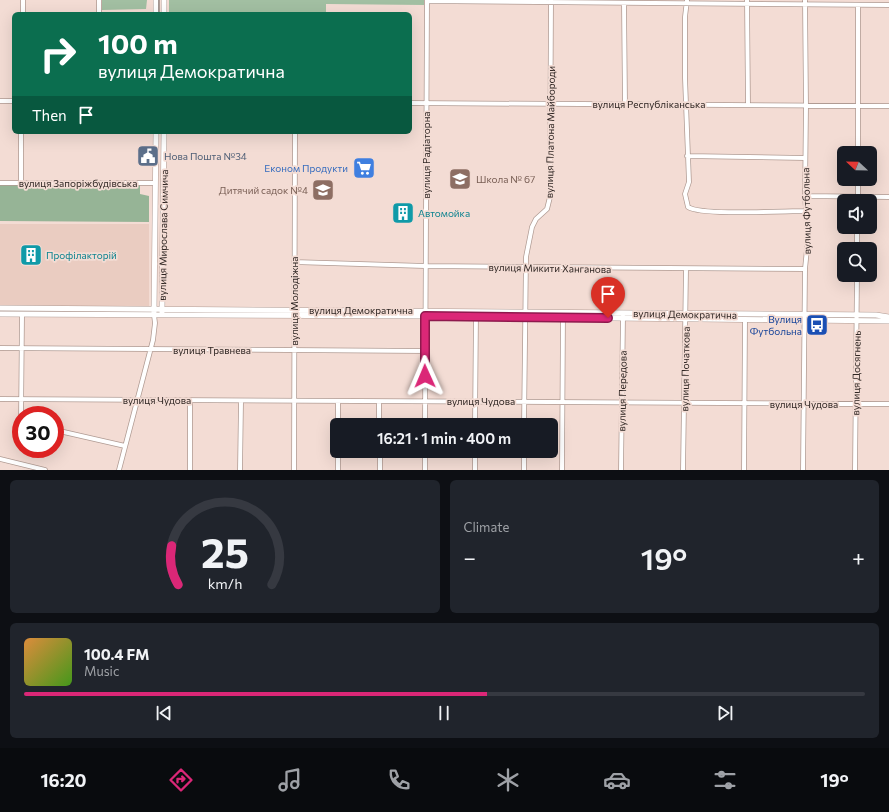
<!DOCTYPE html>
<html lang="en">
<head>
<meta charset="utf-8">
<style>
	body { margin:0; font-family:Commissioner,sans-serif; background:#20242c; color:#f1f3f6; height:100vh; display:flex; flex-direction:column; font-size:15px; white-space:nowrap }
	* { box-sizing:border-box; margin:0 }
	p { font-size:13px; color:#9ea1a6 }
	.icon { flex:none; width:22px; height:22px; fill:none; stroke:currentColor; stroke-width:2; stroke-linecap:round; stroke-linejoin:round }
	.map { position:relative; height:470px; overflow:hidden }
	.panel { display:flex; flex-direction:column; gap:10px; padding:10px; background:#0d0f14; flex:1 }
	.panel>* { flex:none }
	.guide { position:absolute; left:12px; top:12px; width:400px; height:122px; border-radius:6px; box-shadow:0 4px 16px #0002; background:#0b6e4f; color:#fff; overflow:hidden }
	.needle { width:26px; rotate:292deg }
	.fabs { position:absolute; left:837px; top:146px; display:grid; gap:8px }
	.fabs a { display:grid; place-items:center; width:40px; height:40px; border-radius:6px; background:#171b24; box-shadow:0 4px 16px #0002; font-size:20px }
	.speed { position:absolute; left:12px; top:406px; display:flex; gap:8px; font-size:20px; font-weight:700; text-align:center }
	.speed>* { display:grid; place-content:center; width:52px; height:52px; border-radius:50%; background:#171b24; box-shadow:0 4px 16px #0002; line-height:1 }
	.speed .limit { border:6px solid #d22; background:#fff; color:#111 }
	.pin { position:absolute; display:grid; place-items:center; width:34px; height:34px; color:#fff; margin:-41px -17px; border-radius:50% 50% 50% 0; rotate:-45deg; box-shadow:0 0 4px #0007 }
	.pin .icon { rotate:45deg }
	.me { position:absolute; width:44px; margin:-22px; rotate:359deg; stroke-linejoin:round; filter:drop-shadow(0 0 3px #0008) }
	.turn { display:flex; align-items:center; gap:14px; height:84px; padding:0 20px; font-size:18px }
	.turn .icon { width:52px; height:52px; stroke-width:2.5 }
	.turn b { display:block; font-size:28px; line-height:34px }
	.then { display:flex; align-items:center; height:38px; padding:0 20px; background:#0003; gap:8px; font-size:15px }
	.big { font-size:30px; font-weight:600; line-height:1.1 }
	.panel .card { flex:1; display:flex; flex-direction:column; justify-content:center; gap:6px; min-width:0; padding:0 14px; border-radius:6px; background:#20242c }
	.panel .dial { align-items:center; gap:0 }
	.dial svg { height:104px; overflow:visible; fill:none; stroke:#363941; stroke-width:7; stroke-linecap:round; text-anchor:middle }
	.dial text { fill:#f1f3f6; stroke:none }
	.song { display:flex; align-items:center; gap:12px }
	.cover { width:48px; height:48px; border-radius:6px; background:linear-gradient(135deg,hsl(30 70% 55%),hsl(100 70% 35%)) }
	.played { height:4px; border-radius:2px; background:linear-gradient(90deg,#db2777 55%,#363941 55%) }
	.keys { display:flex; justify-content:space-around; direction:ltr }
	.heat { display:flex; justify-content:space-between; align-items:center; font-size:22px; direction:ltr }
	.panel .tiles { flex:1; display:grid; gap:10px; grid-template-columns:1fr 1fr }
	.card:last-child { grid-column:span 2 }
	.trip { position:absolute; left:330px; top:418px; width:228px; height:40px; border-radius:6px; background:#171b24; box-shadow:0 4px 16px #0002; font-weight:600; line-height:40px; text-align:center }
	.tab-bar { display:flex; height:64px; justify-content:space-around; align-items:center; background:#090b0e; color:#9ea1a6 }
	.tab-bar .icon { width:28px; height:28px }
	.tab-bar .current { color:#db2777 }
	.tab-bar b { font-size:18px; color:#f1f3f6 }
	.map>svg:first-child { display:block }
	.built { fill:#eaccc1 }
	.green { fill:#a2bfa2 }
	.forest { fill:#96b496 }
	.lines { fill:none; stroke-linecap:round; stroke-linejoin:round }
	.minor-casing { stroke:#b09b93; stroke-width:5.5 }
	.tertiary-casing { stroke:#b09b93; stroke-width:6 }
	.minor { stroke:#fff; stroke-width:4 }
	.tertiary { stroke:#fff; stroke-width:5 }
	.tram { stroke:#6e615c; stroke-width:1 }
	.route-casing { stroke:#8e194d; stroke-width:10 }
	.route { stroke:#db2777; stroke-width:7 }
	.labels { text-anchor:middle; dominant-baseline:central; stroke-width:3.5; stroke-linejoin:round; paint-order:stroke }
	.street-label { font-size:10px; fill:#2f2623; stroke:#f3dcd4 }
	.service-label { font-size:10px; fill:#4e5e75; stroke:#f3dcd4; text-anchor:start }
	.shop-label { font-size:10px; fill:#366cbe; stroke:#f3dcd4; text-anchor:end }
	.education-label { font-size:10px; fill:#785e54; stroke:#f3dcd4; text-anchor:start }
	.culture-label { font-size:10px; fill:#0d838f; stroke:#f3dcd4; text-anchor:start }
	.transit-label { font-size:10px; fill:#164399; stroke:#f3dcd4; text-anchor:end }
</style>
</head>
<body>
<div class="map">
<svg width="889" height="470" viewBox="0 0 889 470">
	<rect width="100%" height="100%" fill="#f3dcd4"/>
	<!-- built -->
	<path class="built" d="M0,224H149V306H0Z"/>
	<!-- green -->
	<path class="green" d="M102,0H147L146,9L102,10Z
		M169,0H424V5L326,4V14H169Z"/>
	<!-- forest -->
	<path class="forest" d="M0,185H140V194L149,196V222L0,221Z"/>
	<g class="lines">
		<!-- minor casing -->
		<g class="minor-casing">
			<path id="minor" d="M23,0V14
				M99,0V14
				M687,0L685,17V78L689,182L685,194L688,207C702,216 784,211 806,211
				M747,0L748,104
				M427,1L889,5
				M624,3L625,104
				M858,5V153
				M0,101H14
				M410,103L889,106
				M687,156L805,158
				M0,183H155
				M21,183V132
				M805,196L889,197
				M858,201V179
				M857,249V227
				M294,262L425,266L805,269
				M0,348L425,351
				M0,399L889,404
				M379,402V425
				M21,420L22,315
				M338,425V401
				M425,425L427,0
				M475,425L476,313
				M524,425L526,257L532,227L536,219L547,209L550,197L551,0
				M55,430L125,446
				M380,451V470
				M475,451V470
				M0,459L45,470
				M119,470L153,340L155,323L154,315
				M190,470V400
				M240,470L241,402
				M294,470L295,132
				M338,470V451
				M425,470V451
				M524,470V451
				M562,470L563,314
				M621,470L623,316
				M683,470L686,269
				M744,470L745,319
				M803,470L805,269L808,239L805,196L806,106L805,0
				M855,470L857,275"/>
		</g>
		<!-- tertiary casing -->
		<g class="tertiary-casing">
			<path id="tertiary" d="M156,14V0
				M164,14V0
				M0,308L876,315L889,317
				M154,312L156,132
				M162,312L164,132
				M0,314L430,316L889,321"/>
		</g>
		<!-- minor -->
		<use href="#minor" class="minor"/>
		<!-- tertiary -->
		<use href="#tertiary" class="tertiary"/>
		<!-- tram -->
		<path class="tram" d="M159,14V0"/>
	</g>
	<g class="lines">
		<!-- route casing -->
		<g class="route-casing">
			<path id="route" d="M425,376V316L608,318"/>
		</g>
		<!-- route -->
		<use href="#route" class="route"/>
	</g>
	<!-- icons -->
	<defs>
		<g id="civic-square" transform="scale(1.15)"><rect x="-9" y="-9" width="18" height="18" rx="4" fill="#5c6f8a" stroke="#f3dcd4"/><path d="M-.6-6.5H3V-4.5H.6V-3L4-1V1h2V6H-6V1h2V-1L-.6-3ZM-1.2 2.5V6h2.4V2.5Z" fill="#fff"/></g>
		<g id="supermarket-square" transform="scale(1.15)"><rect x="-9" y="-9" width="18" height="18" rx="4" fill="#3f7fe0" stroke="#f3dcd4"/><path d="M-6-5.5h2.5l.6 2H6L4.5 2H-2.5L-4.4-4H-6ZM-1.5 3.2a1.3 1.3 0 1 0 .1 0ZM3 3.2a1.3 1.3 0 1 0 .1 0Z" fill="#fff"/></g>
		<g id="school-square" transform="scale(1.15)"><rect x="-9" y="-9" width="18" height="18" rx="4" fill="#8d6e63" stroke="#f3dcd4"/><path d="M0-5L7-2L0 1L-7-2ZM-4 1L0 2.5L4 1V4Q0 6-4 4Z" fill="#fff"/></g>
		<g id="building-square" transform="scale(1.15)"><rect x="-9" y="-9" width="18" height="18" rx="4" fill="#0f9aa8" stroke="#f3dcd4"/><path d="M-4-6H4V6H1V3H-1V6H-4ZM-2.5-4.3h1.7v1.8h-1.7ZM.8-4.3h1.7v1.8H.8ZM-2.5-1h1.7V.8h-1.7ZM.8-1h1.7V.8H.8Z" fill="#fff"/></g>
		<g id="bus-square" transform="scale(1.15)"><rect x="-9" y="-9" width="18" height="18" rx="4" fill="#1a4fb4" stroke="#f3dcd4"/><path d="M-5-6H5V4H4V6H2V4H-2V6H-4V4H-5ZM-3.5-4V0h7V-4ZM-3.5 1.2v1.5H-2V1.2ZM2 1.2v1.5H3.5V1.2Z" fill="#fff"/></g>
	</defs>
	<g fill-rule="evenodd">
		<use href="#civic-square" x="148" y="156"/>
		<use href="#supermarket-square" x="364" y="168"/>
		<use href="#school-square" x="460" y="179"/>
		<use href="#school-square" x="323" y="190"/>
		<use href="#building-square" x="403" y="213"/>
		<use href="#building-square" x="31" y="255"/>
		<use href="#bus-square" x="817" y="325"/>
	</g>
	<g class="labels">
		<!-- street labels -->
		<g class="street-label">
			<text x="649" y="104">вулиця Республіканська</text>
			<text transform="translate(550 132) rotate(-89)">вулиця Платона Майбороди</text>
			<text transform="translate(426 155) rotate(-90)">вулиця Радіаторна</text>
			<text x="78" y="183">вулиця Запоріжбудівська</text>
			<text transform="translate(806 211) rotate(-91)">вулиця Футбольна</text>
			<text transform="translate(163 235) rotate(-89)">вулиця Мирослава Симчича</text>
			<text transform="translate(550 268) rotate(1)">вулиця Микити Ханганова</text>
			<text transform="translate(294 301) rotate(-90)">вулиця Молодіжна</text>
			<text x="361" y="310">вулиця Демократична</text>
			<text transform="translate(685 314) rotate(1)">вулиця Демократична</text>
			<text x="212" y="350">вулиця Травнева</text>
			<text transform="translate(685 369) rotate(-89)">вулиця Початкова</text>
			<text transform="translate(856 373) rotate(-89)">вулиця Досягнень</text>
			<text transform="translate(622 391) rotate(-89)">вулиця Передова</text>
			<text x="157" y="400">вулиця Чудова</text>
			<text x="481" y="401">вулиця Чудова</text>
			<text x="804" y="404">вулиця Чудова</text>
		</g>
		<!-- service labels -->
		<g class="service-label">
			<text x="164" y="156">Нова Пошта №34</text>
		</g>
		<!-- shop labels -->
		<g class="shop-label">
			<text x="348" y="168">Економ Продукти</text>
		</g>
		<!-- education labels -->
		<g class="education-label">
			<text x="476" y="179">Школа № 67</text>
			<text x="308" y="190" text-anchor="end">Дитячий садок №4</text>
		</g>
		<!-- culture labels -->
		<g class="culture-label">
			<text x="418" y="213">Автомойка</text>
			<text x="46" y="255">Профілакторій</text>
		</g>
		<!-- transit labels -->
		<g class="transit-label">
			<text x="802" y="319">Вулиця<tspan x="802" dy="12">Футбольна</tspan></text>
		</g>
	</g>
</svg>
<div class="fabs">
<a><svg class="needle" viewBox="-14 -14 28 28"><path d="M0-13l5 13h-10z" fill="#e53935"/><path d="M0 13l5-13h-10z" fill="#9ea1a6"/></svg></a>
<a><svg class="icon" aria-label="sound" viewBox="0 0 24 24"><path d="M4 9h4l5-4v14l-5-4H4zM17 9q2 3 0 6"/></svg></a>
<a><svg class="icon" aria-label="search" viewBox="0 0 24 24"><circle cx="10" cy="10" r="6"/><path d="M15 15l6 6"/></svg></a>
</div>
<div class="speed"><div class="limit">30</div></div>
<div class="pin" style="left:608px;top:318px;background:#d93025"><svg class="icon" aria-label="arrive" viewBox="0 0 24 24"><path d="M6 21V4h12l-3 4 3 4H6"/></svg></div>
<svg class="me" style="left:425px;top:376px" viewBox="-20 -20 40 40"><path d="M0-17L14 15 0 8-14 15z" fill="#db2777" stroke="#fff" stroke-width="4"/></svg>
<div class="trip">16:21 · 1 min · 400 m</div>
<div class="guide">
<div class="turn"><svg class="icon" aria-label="right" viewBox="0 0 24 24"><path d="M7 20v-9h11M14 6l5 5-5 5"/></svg><div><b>100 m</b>вулиця Демократична</div></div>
<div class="then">Then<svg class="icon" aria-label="arrive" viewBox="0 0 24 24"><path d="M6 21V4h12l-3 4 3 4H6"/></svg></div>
</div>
</div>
<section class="panel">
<div class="tiles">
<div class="card dial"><svg viewBox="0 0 100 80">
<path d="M14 69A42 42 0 1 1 86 69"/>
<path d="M14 69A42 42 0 0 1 9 39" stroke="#db2777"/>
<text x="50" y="56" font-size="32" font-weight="700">25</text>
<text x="50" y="72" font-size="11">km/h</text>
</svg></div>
<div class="card"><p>Climate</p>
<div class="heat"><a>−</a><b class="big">19°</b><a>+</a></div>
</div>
<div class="card">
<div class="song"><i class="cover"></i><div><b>100.4 FM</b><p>Music</p></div></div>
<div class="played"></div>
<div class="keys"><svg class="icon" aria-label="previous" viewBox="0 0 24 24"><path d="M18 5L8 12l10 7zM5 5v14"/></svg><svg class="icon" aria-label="pause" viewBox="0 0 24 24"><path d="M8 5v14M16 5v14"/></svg><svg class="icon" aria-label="next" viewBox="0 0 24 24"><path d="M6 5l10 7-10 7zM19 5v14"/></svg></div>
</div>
</div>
</section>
<nav class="tab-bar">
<b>16:20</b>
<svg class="icon current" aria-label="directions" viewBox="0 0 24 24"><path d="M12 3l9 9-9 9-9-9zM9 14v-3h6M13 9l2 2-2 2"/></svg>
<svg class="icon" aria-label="music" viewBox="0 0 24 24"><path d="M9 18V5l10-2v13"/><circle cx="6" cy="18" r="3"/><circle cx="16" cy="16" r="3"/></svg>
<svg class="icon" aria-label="phone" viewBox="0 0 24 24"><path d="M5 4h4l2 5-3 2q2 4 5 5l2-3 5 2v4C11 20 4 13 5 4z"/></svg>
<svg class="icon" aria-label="climate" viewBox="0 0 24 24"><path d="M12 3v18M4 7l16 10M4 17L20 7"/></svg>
<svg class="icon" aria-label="car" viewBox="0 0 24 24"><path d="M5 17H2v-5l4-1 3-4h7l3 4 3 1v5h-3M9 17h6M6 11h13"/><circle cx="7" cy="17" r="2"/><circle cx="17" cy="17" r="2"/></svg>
<svg class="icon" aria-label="filters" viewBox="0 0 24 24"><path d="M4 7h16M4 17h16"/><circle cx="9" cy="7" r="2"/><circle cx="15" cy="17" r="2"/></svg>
<b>19°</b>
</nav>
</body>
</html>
